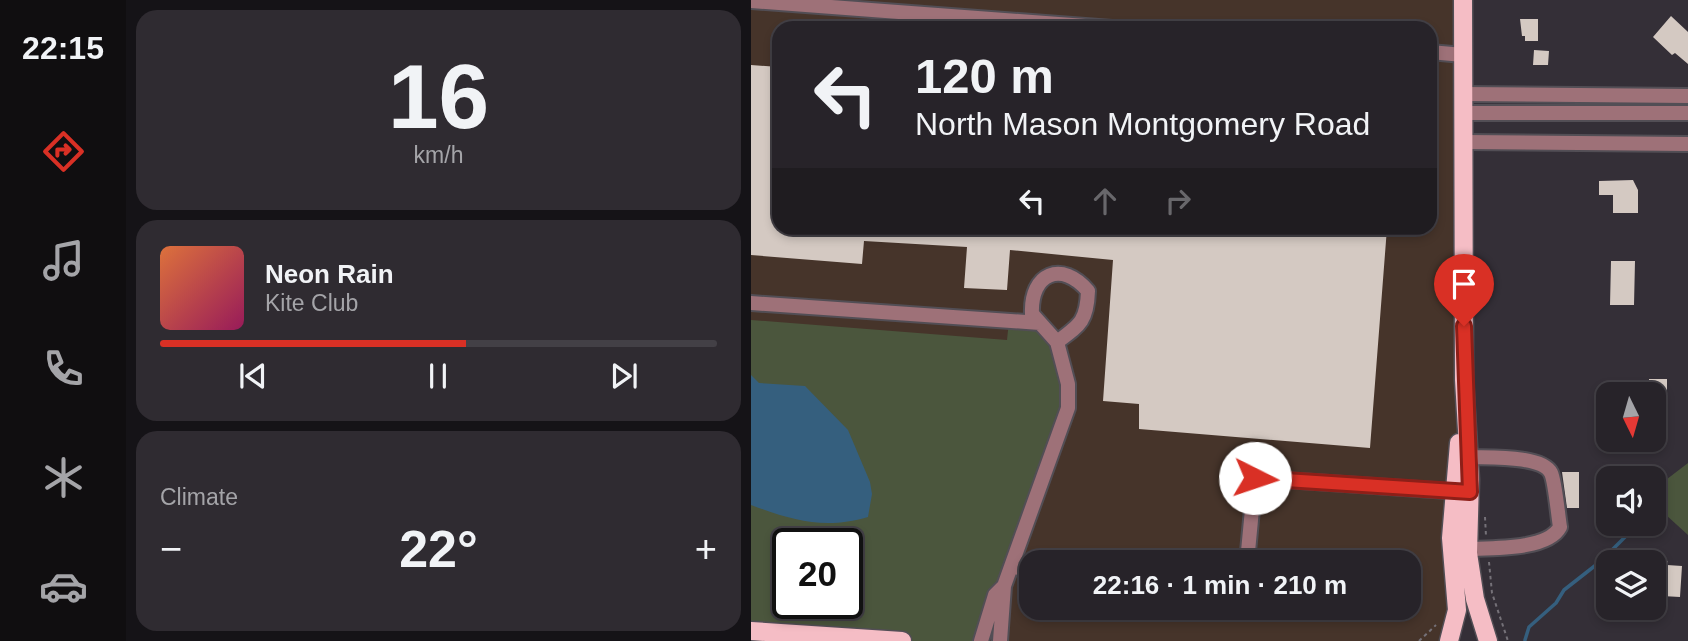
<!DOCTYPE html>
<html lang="en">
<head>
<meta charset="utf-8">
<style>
	body { margin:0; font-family:Helvetica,sans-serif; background:#2f2b31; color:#f1f3f6; height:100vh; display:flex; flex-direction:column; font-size:26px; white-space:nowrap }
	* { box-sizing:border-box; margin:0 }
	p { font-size:23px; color:#a4a4a8 }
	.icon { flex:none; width:38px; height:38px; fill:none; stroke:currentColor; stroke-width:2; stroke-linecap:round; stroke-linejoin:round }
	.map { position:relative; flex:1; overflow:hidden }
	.sheet { display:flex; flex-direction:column; gap:10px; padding:10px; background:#151317; width:625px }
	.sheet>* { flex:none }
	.top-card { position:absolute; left:21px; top:21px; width:665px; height:214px; border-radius:21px; box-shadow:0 4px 10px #0003,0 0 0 2px #434046; background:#272329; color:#f1f3f6; overflow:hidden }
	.needle { width:46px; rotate:175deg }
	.buttons { position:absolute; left:845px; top:382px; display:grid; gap:14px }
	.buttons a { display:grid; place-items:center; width:70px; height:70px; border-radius:14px; background:#272329; box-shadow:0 4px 10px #0003,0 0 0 2px #434046; font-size:35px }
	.speed { position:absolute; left:21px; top:528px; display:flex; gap:14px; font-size:35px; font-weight:700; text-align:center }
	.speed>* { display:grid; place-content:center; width:91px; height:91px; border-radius:50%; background:#272329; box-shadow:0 4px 10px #0003,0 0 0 2px #434046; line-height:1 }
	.speed .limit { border:4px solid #111; border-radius:10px; background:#fff; color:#111 }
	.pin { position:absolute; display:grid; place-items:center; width:60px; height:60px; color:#fff; margin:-72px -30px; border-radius:50% 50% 50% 0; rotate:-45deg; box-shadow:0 0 7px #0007 }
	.pin .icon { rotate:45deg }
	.me { position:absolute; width:77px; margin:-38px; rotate:94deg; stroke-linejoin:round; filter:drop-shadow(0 0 5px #0008) }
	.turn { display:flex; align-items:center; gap:24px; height:147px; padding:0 28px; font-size:32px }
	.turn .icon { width:91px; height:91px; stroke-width:2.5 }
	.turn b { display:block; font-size:49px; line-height:60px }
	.lanes { display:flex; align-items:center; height:66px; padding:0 28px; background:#0003; justify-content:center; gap:35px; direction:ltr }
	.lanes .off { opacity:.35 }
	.big { font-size:52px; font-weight:700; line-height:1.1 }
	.sheet .tile { flex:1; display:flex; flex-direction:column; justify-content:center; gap:10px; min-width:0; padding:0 24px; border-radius:21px; background:#2f2b31 }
	.sheet .dial { align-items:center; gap:0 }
	.dial b { font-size:91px; line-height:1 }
	.song { display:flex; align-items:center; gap:21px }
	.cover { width:84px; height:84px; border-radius:10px; background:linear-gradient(135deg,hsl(20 70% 55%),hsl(330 70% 35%)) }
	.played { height:7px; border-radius:4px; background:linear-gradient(90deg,#d93025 55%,#434046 55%) }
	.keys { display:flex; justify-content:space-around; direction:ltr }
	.heat { display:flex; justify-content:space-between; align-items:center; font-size:38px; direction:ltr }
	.trip { position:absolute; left:268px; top:550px; width:402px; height:70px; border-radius:21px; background:#272329; box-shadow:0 4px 10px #0003,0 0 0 2px #434046; font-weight:700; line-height:70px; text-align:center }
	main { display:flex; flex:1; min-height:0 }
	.tab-bar { display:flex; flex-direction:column; width:126px; justify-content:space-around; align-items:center; background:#100e10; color:#a4a4a8 }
	.tab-bar .icon { width:49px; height:49px }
	.tab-bar .on { color:#d93025 }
	.tab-bar b { font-size:32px; color:#f1f3f6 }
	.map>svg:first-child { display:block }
	.industrial { fill:#46342a; fill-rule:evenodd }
	.green { fill:#4b563d; fill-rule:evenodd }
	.water { fill:#355f7e }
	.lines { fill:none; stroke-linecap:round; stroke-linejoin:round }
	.stream { stroke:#355f7e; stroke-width:3.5 }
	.building { fill:#d4c9c2 }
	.minor-casing { stroke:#524e55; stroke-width:18 }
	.major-casing { stroke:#524e55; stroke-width:21 }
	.path { stroke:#757178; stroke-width:2; stroke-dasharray:3.5 3.5; stroke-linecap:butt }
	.minor { stroke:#9e7178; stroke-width:14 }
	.major { stroke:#f5bdc5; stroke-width:18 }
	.route-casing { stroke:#8d1f18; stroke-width:18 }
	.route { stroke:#d93025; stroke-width:12 }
</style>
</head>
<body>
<main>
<nav class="tab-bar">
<b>22:15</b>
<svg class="icon on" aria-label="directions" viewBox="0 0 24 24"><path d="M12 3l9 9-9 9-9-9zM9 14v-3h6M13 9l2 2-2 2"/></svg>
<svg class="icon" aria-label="music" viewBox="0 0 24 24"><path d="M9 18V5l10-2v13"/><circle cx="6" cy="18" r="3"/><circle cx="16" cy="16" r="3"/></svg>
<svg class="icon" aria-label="phone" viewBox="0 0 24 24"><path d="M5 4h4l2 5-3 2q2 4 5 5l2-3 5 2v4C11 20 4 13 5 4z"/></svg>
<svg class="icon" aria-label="climate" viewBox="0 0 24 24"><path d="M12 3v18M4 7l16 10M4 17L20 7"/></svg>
<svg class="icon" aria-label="car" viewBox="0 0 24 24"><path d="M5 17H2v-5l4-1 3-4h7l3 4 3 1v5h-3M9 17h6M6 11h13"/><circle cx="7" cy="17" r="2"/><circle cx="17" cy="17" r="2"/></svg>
</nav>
<section class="sheet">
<div class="tile dial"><b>16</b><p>km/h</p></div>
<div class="tile">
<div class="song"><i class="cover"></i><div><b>Neon Rain</b><p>Kite Club</p></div></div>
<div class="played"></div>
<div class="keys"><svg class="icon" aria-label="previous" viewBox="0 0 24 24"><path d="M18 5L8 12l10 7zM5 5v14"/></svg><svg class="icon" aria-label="pause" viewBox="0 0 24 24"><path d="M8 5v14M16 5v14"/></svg><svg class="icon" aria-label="next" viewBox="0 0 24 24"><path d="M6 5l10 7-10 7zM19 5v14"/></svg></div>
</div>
<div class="tile"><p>Climate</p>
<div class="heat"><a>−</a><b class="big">22°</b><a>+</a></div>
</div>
</section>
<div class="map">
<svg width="938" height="641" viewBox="0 0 938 641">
	<rect width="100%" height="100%" fill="#342f37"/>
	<!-- industrial -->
	<path class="industrial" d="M0,0H712L713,380L697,641H156L0,630ZM28,28H679V228H28ZM37,544H96V604H37ZM280,562H658V607H280Z"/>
	<!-- green -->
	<path class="green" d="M0,320L256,340L258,321L289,323L306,342L317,408L230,641H153L0,631ZM37,544H96V604H37Z
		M937,463H938L937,535L903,504V489Z"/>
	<!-- water -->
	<path class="water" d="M0,375L8,383L54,386L97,430L119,482L121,494L117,517C73,530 41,520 0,505Z"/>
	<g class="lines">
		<!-- stream -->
		<path class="stream" d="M903,508L915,496
			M774,640L778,627L805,603L813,590L850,561L888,523"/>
	</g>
	<!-- building -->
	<path class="building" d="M920,16L937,32V64L924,53L921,55L902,37Z
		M769,19H787V41H774V36H771Z
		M783,50L798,51L797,65H782Z
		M0,65L28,67V228H636L619,448L388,429V404L352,401L362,260L259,250L256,290L213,288L216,247L113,241L111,264L0,255Z
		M882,180L887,190V213H862V195H848V181Z
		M860,261H884L883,305H859Z
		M898,379H916V415H903V394H898Z
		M811,472H828V508H816Z
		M907,560L917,561L916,565L931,566L929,597L911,596L912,582L903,581V563L907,564Z"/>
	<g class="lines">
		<!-- minor casing -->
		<g class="minor-casing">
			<path id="minor" d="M0,1L361,28
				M679,52L712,55
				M712,94L938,96
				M712,113H938
				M713,142L938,144
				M0,303L289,323
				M717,549C741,548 797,550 809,527C807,515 804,481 800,473C791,455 737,458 718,457
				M496,562L504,478L712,492
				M261,567L280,569
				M230,641L244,595L253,586
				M249,641L253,586L317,408V384L306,342C329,325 336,321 337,291C311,260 279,273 281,314L306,342"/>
		</g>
		<!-- major casing -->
		<g class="major-casing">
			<path id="major" d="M712,0L713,380L719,480L717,553L724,599L737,641
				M0,631L151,641
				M698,641L706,610L700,538L708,443"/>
		</g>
		<!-- path -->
		<path class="path" d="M734,517L735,536
			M738,562L741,593L757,641
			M668,641L685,625"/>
		<!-- minor -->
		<use href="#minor" class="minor"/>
		<!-- major -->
		<use href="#major" class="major"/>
	</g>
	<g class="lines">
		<!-- route casing -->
		<g class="route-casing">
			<path id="route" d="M504,478L719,492L713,326"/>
		</g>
		<!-- route -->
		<use href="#route" class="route"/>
	</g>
</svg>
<div class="buttons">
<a><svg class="needle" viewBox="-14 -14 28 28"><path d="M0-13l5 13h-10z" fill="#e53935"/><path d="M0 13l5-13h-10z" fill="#a4a4a8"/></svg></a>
<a><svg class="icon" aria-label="sound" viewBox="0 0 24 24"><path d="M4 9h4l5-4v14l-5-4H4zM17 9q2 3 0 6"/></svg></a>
<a><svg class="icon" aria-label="layers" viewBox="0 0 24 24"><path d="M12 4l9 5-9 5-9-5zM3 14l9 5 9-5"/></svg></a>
</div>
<div class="speed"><div class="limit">20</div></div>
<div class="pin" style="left:713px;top:326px;background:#d93025"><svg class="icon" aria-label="arrive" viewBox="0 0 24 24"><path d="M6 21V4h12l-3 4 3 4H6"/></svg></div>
<svg class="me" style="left:504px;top:478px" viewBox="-20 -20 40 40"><circle r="19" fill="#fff"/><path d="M0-13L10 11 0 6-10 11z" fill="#d93025"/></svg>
<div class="trip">22:16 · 1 min · 210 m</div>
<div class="top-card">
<div class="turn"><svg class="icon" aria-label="left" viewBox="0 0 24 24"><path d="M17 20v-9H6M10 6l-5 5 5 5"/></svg><div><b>120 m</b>North Mason Montgomery Road</div></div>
<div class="lanes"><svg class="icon" aria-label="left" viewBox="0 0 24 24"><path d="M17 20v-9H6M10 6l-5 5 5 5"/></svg><svg class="icon off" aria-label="ahead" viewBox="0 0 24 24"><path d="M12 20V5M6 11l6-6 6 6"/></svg><svg class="icon off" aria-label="right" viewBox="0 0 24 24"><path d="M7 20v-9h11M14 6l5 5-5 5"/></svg></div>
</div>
</div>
</main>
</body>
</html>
